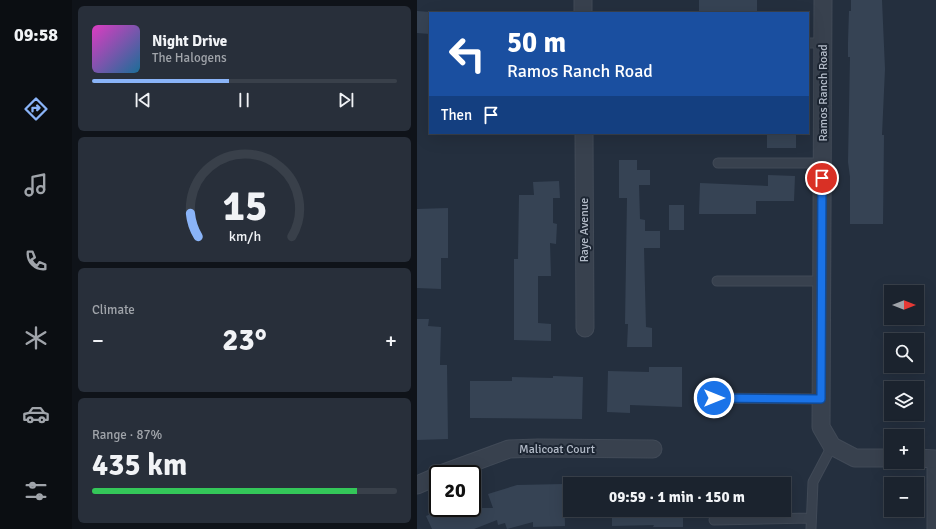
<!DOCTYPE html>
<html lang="en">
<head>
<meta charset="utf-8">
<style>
	body { margin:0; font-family:Signika,sans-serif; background:#282f3a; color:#f1f3f6; height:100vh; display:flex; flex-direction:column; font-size:15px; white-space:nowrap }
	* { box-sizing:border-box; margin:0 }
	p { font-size:13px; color:#a0a4aa }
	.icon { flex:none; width:22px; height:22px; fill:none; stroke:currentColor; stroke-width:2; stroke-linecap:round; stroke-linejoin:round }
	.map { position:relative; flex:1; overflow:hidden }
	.side { display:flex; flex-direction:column; gap:6px; padding:6px; background:#0f1319; width:345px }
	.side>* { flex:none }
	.top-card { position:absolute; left:12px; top:12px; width:380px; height:122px; border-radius:0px; box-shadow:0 4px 16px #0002,0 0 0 1px #39404a; background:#1a4fa0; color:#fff; overflow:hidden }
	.needle { width:26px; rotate:90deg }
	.buttons { position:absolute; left:467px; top:285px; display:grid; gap:8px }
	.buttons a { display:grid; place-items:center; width:40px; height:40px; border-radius:0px; background:#1b232e; box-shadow:0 4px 16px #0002,0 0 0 1px #39404a; font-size:20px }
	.speed { position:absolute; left:12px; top:465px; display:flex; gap:8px; font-size:20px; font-weight:700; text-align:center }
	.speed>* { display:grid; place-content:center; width:52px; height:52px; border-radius:50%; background:#1b232e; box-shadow:0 4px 16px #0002,0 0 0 1px #39404a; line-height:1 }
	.speed .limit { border:2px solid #111; border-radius:6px; background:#fff; color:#111 }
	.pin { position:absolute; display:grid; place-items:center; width:34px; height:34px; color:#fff; margin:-17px; border:2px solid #fff; border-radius:50%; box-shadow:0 1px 4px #0007 }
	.me { position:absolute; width:44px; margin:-22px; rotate:90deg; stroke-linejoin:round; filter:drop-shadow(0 0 3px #0008) }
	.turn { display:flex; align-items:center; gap:14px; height:84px; padding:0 12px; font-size:18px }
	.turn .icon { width:52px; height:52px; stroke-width:2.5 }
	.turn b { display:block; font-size:28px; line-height:34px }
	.then { display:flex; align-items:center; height:38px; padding:0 12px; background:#0003; gap:8px; font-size:15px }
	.big { font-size:30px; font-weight:700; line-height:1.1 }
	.side .card { flex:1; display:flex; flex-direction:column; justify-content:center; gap:6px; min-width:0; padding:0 14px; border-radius:6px; background:#282f3a }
	.side .dial { align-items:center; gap:0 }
	.dial svg { height:104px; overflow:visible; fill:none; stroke:#39404a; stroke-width:7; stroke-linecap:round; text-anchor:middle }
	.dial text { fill:#f1f3f6; stroke:none }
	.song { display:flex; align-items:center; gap:12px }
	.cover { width:48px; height:48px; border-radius:6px; background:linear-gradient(135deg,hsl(310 70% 55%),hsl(200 70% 35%)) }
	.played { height:4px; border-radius:2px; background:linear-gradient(90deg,#8ab4f8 45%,#39404a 45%) }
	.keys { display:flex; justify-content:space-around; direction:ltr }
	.heat { display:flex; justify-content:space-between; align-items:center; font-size:22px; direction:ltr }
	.charge { height:6px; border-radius:3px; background:linear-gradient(90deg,#34c759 87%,#39404a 0) }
	.trip { position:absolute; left:146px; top:477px; width:228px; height:40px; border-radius:0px; background:#1b232e; box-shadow:0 4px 16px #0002,0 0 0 1px #39404a; font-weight:700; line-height:40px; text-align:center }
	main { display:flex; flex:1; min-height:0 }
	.tabs { display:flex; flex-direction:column; width:72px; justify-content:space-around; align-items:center; background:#0b0e12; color:#a0a4aa }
	.tabs .icon { width:28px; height:28px }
	.tabs .active { color:#8ab4f8 }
	.tabs b { font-size:18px; color:#f1f3f6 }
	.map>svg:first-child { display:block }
	.building { fill:#364354 }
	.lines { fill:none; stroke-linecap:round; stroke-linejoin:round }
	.lane-casing { stroke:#414a57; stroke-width:11 }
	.street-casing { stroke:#414a57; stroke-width:19 }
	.lane { stroke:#38414e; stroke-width:9 }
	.street { stroke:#38414e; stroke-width:17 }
	.route-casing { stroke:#114b97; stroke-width:10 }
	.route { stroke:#1a73e8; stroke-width:7 }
	.labels { text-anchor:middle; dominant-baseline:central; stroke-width:4; stroke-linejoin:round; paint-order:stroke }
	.street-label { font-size:12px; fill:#b4bcc9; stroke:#1d2633 }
</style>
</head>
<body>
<main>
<nav class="tabs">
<b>09:58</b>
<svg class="icon active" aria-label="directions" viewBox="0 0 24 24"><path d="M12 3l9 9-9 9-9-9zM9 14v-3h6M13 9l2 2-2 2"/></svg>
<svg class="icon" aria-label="music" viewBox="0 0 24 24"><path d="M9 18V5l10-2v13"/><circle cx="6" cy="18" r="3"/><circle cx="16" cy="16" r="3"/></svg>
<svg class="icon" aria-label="phone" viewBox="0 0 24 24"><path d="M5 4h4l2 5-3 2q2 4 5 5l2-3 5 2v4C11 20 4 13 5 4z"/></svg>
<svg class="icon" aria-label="climate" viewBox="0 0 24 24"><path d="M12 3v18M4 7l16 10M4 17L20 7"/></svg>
<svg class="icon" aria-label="car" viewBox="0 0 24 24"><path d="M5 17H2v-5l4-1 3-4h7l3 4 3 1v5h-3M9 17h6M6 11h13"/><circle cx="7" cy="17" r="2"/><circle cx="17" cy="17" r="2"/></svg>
<svg class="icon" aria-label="filters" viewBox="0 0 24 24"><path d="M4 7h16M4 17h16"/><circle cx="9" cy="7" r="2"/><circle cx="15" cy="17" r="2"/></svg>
</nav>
<section class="side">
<div class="card">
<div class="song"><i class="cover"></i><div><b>Night Drive</b><p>The Halogens</p></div></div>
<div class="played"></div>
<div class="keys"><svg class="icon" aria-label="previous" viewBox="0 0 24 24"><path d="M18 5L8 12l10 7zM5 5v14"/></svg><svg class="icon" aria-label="pause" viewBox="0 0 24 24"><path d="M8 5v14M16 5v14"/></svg><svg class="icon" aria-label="next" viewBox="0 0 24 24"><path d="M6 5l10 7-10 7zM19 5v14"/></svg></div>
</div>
<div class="card dial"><svg viewBox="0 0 100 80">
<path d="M14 69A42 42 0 1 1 86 69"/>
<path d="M14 69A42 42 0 0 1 8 51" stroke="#8ab4f8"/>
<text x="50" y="56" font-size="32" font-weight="700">15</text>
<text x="50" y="72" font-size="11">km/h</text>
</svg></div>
<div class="card"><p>Climate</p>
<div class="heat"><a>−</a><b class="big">23°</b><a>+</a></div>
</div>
<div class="card"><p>Range · 87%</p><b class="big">435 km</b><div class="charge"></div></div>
</section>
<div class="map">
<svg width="519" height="529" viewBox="0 0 519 529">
	<rect width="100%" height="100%" fill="#242f3e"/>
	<!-- building -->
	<path class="building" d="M282,0H340V13H282Z
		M434,0H465L468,69L465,135H467L466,224H433V177L431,162L433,57H431V42L432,11H434Z
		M0,11L13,12V34L0,33Z
		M350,133H379V148H350Z
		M202,160H220V170H233V185H222L223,219L228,220V231H243V248H227L229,327L235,328V347H210L211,324H208L210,198H202Z
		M351,175L378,176L377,201H339V214H282L283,183L351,186Z
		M142,181L143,198H136V223L140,224L139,244L133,243L134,276H121V323L134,324V341L97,340V259H101L102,195H117L116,182Z
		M252,205H267V230H252Z
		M31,208V258H24V289L0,288V209Z
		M0,319H12L11,326L24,327L23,365H30L31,439L0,440Z
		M232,367H265V407L213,405V413L190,412L191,371L232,372Z
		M136,376L166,377L165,419L53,418V381H95V377L136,378Z
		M147,484L148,526L116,527V522L90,529L88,523L81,525L80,520L57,529H15L9,516L29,508H76L71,494L100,485Z
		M195,510H266V527H236L237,525L195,526Z"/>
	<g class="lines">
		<!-- lane casing -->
		<g class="lane-casing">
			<path id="lane" d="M391,43H406
				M301,163H405
				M300,281H404
				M297,398L404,399
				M515,459V529
				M297,520L394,518
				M394,529L396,482L415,446"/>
		</g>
		<!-- street casing -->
		<g class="street-casing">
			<path id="street" d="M166,0V13
				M406,0L404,427L415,446L438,458H474
				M167,133L168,328
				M500,458L519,459
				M24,474L92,449L121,448L236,449
				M0,485L21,476"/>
		</g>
		<!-- lane -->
		<use href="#lane" class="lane"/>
		<!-- street -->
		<use href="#street" class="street"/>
	</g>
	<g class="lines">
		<!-- route casing -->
		<g class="route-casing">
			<path id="route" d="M297,398L404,399L405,178"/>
		</g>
		<!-- route -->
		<use href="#route" class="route"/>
	</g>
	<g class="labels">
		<!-- street labels -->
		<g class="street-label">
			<text transform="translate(406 93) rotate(-90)">Ramos Ranch Road</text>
			<text transform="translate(167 230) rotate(-90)">Raye Avenue</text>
			<text x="140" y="449">Malicoat Court</text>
		</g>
	</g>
</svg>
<div class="buttons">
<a><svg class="needle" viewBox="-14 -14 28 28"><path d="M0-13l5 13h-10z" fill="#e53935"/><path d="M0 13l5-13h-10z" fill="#a0a4aa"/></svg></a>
<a><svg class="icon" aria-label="search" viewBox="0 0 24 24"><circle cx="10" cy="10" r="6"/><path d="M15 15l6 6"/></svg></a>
<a><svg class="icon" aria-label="layers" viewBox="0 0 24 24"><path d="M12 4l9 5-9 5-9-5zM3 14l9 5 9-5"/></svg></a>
<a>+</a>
<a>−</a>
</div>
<div class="speed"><div class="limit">20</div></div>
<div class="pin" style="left:405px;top:178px;background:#d93025"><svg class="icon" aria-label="arrive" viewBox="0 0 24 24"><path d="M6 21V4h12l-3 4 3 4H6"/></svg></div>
<svg class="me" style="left:297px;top:398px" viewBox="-20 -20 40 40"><circle r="17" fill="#1a73e8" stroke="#fff" stroke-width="3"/><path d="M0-11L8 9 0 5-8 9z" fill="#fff"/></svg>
<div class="trip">09:59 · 1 min · 150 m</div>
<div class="top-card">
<div class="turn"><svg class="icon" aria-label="left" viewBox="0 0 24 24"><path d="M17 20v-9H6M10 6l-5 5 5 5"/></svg><div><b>50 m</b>Ramos Ranch Road</div></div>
<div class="then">Then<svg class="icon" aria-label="arrive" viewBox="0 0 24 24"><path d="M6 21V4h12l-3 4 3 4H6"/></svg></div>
</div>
</div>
</main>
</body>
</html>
